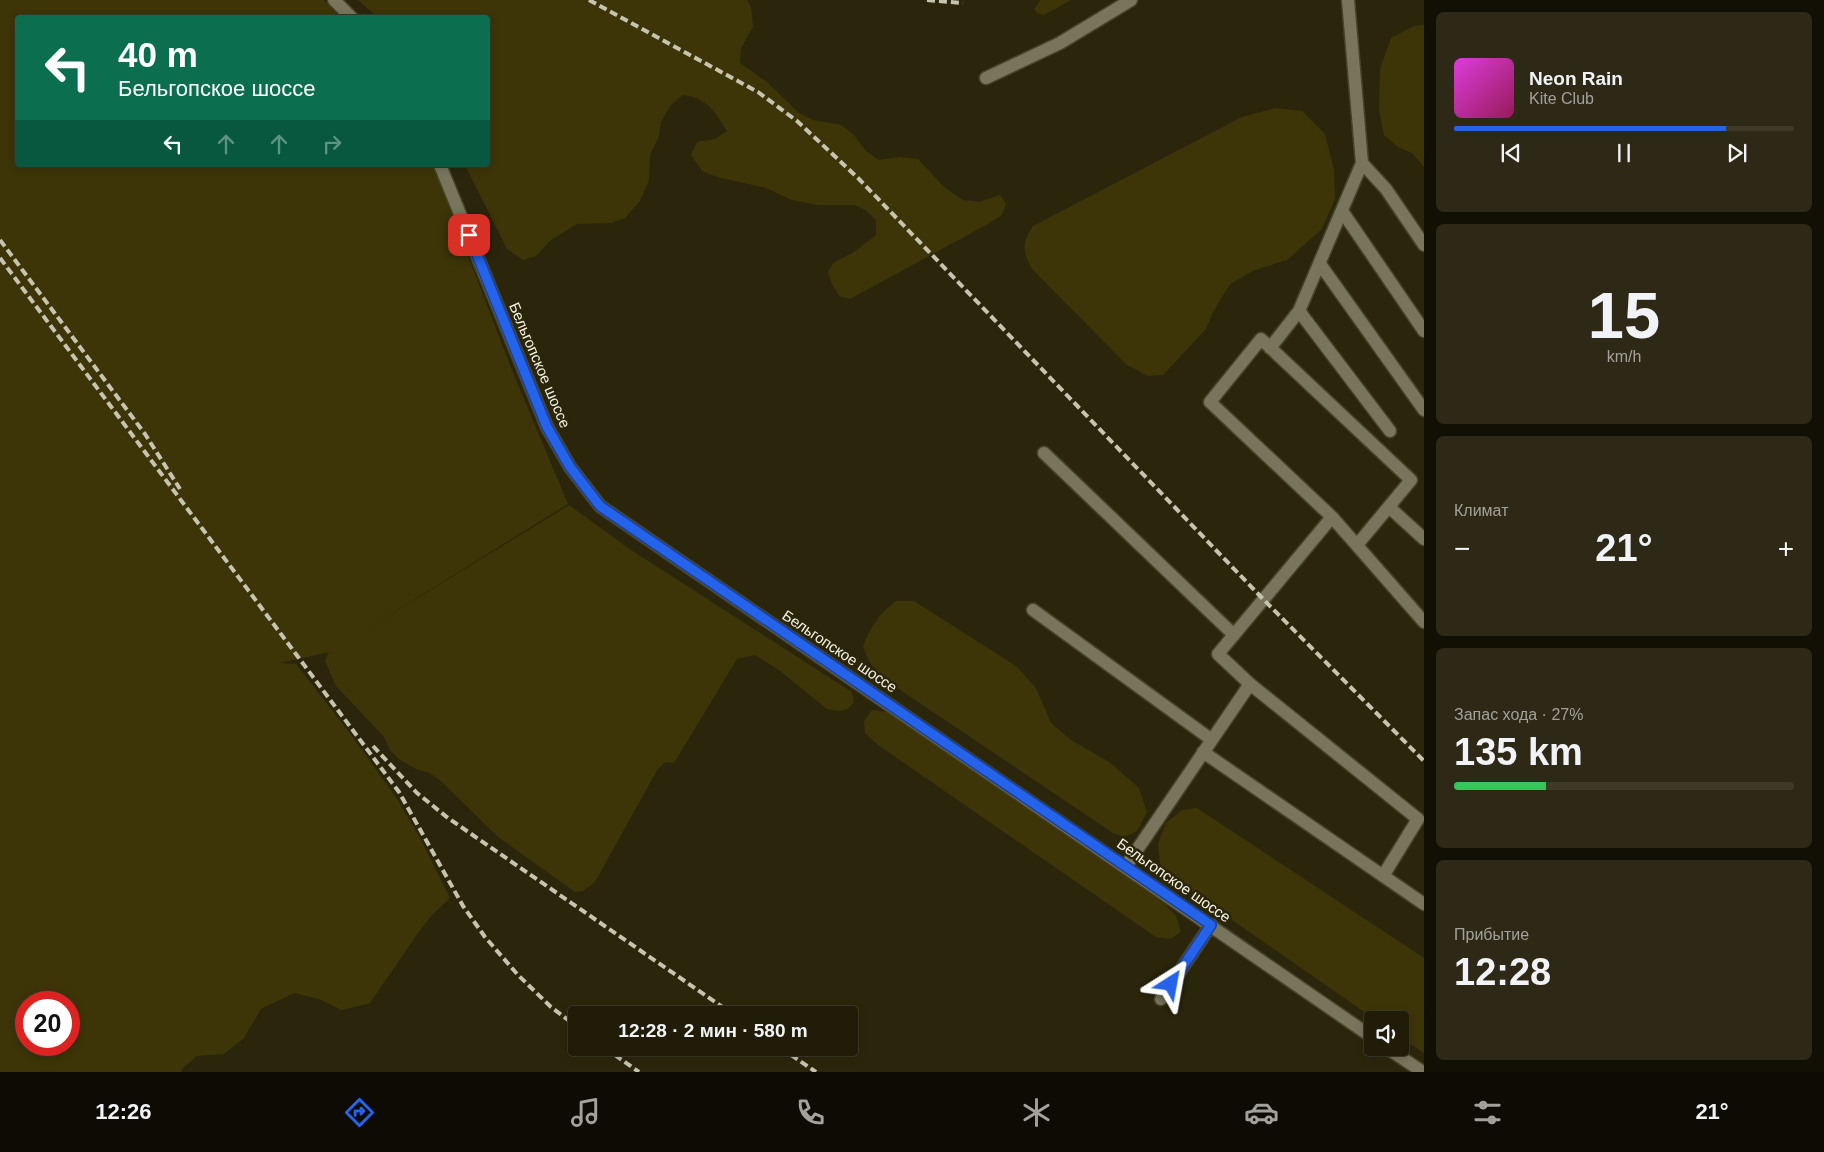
<!DOCTYPE html>
<html lang="ru">
<head>
<meta charset="utf-8">
<style>
	body { margin:0; font-family:Arial,sans-serif; background:#2d2916; color:#f1f3f6; height:100vh; display:flex; flex-direction:column; font-size:19px; white-space:nowrap }
	* { box-sizing:border-box; margin:0 }
	p { font-size:16px; color:#a2a19c }
	.icon { flex:none; width:28px; height:28px; fill:none; stroke:currentColor; stroke-width:2; stroke-linecap:round; stroke-linejoin:round }
	.map { position:relative; flex:1; overflow:hidden }
	.panel { display:flex; flex-direction:column; gap:12px; padding:12px; background:#120f04; width:400px }
	.panel>* { flex:none }
	.guide { position:absolute; left:15px; top:15px; width:475px; height:152px; border-radius:5px; box-shadow:0 2px 8px #0003,0 0 0 1px #3d3a29; background:#0b6e4f; color:#fff; overflow:hidden }
	.buttons { position:absolute; left:1364px; top:1011px; display:grid; gap:10px }
	.buttons a { display:grid; place-items:center; width:45px; height:45px; border-radius:5px; background:#201c08; box-shadow:0 2px 8px #0003,0 0 0 1px #3d3a29; font-size:25px }
	.speed { position:absolute; left:15px; top:991px; display:flex; gap:10px; font-size:25px; font-weight:700; text-align:center }
	.speed>* { display:grid; place-content:center; width:65px; height:65px; border-radius:50%; background:#201c08; box-shadow:0 2px 8px #0003,0 0 0 1px #3d3a29; line-height:1 }
	.speed .limit { border:8px solid #d22; background:#fff; color:#111 }
	.pin { position:absolute; display:grid; place-items:center; width:42px; height:42px; color:#fff; margin:-21px; border-radius:10px; box-shadow:0 2px 8px #0006 }
	.me { position:absolute; width:55px; margin:-28px; rotate:34deg; stroke-linejoin:round; filter:drop-shadow(0 0 4px #0008) }
	.turn { display:flex; align-items:center; gap:18px; height:105px; padding:0 20px; font-size:22px }
	.turn .icon { width:65px; height:65px; stroke-width:2.5 }
	.turn b { display:block; font-size:35px; line-height:42px }
	.lanes { display:flex; align-items:center; height:48px; padding:0 20px; background:#0003; justify-content:center; gap:25px; direction:ltr }
	.lanes .off { opacity:.35 }
	.big { font-size:38px; font-weight:800; line-height:1.1 }
	.panel .tile { flex:1; display:flex; flex-direction:column; justify-content:center; gap:8px; min-width:0; padding:0 18px; border-radius:8px; background:#2d2916 }
	.panel .dial { align-items:center; gap:0 }
	.dial b { font-size:65px; line-height:1 }
	.song { display:flex; align-items:center; gap:15px }
	.cover { width:60px; height:60px; border-radius:8px; background:linear-gradient(135deg,hsl(300 70% 55%),hsl(330 70% 35%)) }
	.played { height:5px; border-radius:2px; background:linear-gradient(90deg,#2563eb 80%,#3d3a29 80%) }
	.keys { display:flex; justify-content:space-around; direction:ltr }
	.heat { display:flex; justify-content:space-between; align-items:center; font-size:28px; direction:ltr }
	.charge { height:8px; border-radius:4px; background:linear-gradient(90deg,#34c759 27%,#3d3a29 0) }
	.trip { position:absolute; left:568px; top:1006px; width:290px; height:50px; border-radius:5px; background:#201c08; box-shadow:0 2px 8px #0003,0 0 0 1px #3d3a29; font-weight:800; line-height:50px; text-align:center }
	.tab-bar { display:flex; height:80px; justify-content:space-around; align-items:center; background:#0d0b03; color:#a2a19c }
	.tab-bar .icon { width:35px; height:35px }
	.tab-bar .on { color:#2563eb }
	.tab-bar b { font-size:22px; color:#f1f3f6 }
	main { display:flex; flex:1; min-height:0 }
	.map>svg:first-child { display:block }
	.green { fill:#3d3508; fill-rule:evenodd }
	.lines { fill:none; stroke-linecap:round; stroke-linejoin:round }
	.minor-casing { stroke:#474329; stroke-width:15 }
	.minor { stroke:#79755d; stroke-width:12 }
	.rail { stroke:#c6c3b0; stroke-width:4; stroke-dasharray:8 4; stroke-linecap:butt }
	.route-casing { stroke:#184099; stroke-width:12 }
	.route { stroke:#2563eb; stroke-width:9 }
	.labels { text-anchor:middle; dominant-baseline:central; stroke-width:5; stroke-linejoin:round; paint-order:stroke }
	.street-label { font-size:15px; fill:#f6f3e3; stroke:#2b260b }
</style>
</head>
<body>
<main>
<div class="map">
<svg width="1424" height="1072" viewBox="0 0 1424 1072">
	<rect width="100%" height="100%" fill="#2b260b"/>
	<!-- green -->
	<path class="green" d="M0,0H324L340,17L18,18V165H433L512,370L568,504L362,632L569,505L628,548L852,692L854,702L848,709L839,711L827,709L779,670L755,655L737,659L674,763L665,762L657,770L595,882L583,891L575,892L497,836L442,782L430,773L416,769L399,759L390,750L384,737L336,686L325,661L329,652L280,663L296,664L352,736L397,799L419,836L450,898L432,915L418,933L370,1003L342,1010L319,999L294,993L261,1009L244,1038L224,1054L197,1056L183,1068L181,1072H0ZM69,1002V1045H26V1002Z
		M358,0H747L751,7L753,27L741,48L740,63L767,82L799,113L813,120L841,125L854,135L866,151L879,160L900,157L918,159L944,187L963,200L979,202L1000,195L1006,204L1002,215L986,225L850,299L839,296L832,284L828,272L833,263L854,252L876,235V220L865,210L855,205H818L792,200L766,188L717,177L702,171L691,155L697,142L715,139L727,131C714,111 708,98 683,95L670,106L661,122L659,136L650,155L649,180L640,201L625,218L611,223L577,224L551,240L536,256L523,260L507,249L465,165H488V18L377,17Z
		M1041,0H1071L1044,15L1037,13L1034,9Z
		M1424,25V167L1412,153L1398,147L1384,135L1379,110L1380,69L1391,38L1414,26Z
		M1276,108L1302,111L1325,134L1334,170L1335,199L1322,229L1287,260L1255,270L1230,284L1213,312L1206,329L1163,375L1148,376L1127,365L1032,269C1022,250 1022,244 1033,226L1242,117Z
		M896,601H914L1016,666L1036,688L1051,723L1071,740L1109,762L1139,788L1147,812L1137,831L1124,837L1113,833L881,677L869,661L863,647C870,627 879,614 896,601Z
		M872,710L889,712L1164,903L1176,916L1181,932L1170,939L1156,937L878,745L865,733L864,721Z
		M1197,808L1424,958V1053L1400,1037V1020H1376L1176,881L1160,864L1158,844L1166,823L1182,810Z"/>
	<g class="lines">
		<!-- minor casing -->
		<g class="minor-casing">
			<path id="minor" d="M334,0L352,18
				M1348,0L1362,163L1299,311L1390,431
				M986,78L1060,43L1131,0
				M1362,163L1386,189L1424,245
				M440,165L547,427L570,467L600,506L1372,1037
				M1342,211L1424,331
				M1320,264L1424,410
				M1270,348L1299,311
				M1044,453L1234,635
				M1389,507L1424,539
				M1332,517L1218,654L1250,684L1418,819L1383,876
				M1357,545L1411,480L1261,339L1210,402L1332,517L1424,622
				M1033,610L1212,740
				M1203,752L1424,904
				M1126,866L1250,684
				M1161,999L1211,925
				M1387,1048L1423,1072"/>
		</g>
		<!-- minor -->
		<use href="#minor" class="minor"/>
		<!-- rail -->
		<path class="rail" d="M589,0L758,92L797,121L858,178L1263,599L1424,761
			M927,0L963,3
			M0,240L145,434L180,489
			M0,258L399,792L463,906L485,937L518,975L551,1007L576,1026
			M373,746L417,793L448,818L734,1015
			M605,1048L639,1072
			M781,1048L816,1072"/>
	</g>
	<g class="lines">
		<!-- route casing -->
		<g class="route-casing">
			<path id="route" d="M469,235L547,427L570,467L600,506L1211,925L1171,984"/>
		</g>
		<!-- route -->
		<use href="#route" class="route"/>
	</g>
	<g class="labels">
		<!-- street labels -->
		<g class="street-label">
			<text transform="translate(540 365) rotate(67)">Бельгопское шоссе</text>
			<text transform="translate(840 651) rotate(34)">Бельгопское шоссе</text>
			<text transform="translate(1174 880) rotate(35)">Бельгопское шоссе</text>
		</g>
	</g>
</svg>
<div class="buttons">
<a><svg class="icon" aria-label="sound" viewBox="0 0 24 24"><path d="M4 9h4l5-4v14l-5-4H4zM17 9q2 3 0 6"/></svg></a>
</div>
<div class="speed"><div class="limit">20</div></div>
<div class="pin" style="left:469px;top:235px;background:#d93025"><svg class="icon" aria-label="arrive" viewBox="0 0 24 24"><path d="M6 21V4h12l-3 4 3 4H6"/></svg></div>
<svg class="me" style="left:1171px;top:984px" viewBox="-20 -20 40 40"><path d="M0-17L14 15 0 8-14 15z" fill="#2563eb" stroke="#fff" stroke-width="4"/></svg>
<div class="trip">12:28 · 2 мин · 580 m</div>
<div class="guide">
<div class="turn"><svg class="icon" aria-label="left" viewBox="0 0 24 24"><path d="M17 20v-9H6M10 6l-5 5 5 5"/></svg><div><b>40 m</b>Бельгопское шоссе</div></div>
<div class="lanes"><svg class="icon" aria-label="left" viewBox="0 0 24 24"><path d="M17 20v-9H6M10 6l-5 5 5 5"/></svg><svg class="icon off" aria-label="ahead" viewBox="0 0 24 24"><path d="M12 20V5M6 11l6-6 6 6"/></svg><svg class="icon off" aria-label="ahead" viewBox="0 0 24 24"><path d="M12 20V5M6 11l6-6 6 6"/></svg><svg class="icon off" aria-label="right" viewBox="0 0 24 24"><path d="M7 20v-9h11M14 6l5 5-5 5"/></svg></div>
</div>
</div>
<section class="panel">
<div class="tile">
<div class="song"><i class="cover"></i><div><b>Neon Rain</b><p>Kite Club</p></div></div>
<div class="played"></div>
<div class="keys"><svg class="icon" aria-label="previous" viewBox="0 0 24 24"><path d="M18 5L8 12l10 7zM5 5v14"/></svg><svg class="icon" aria-label="pause" viewBox="0 0 24 24"><path d="M8 5v14M16 5v14"/></svg><svg class="icon" aria-label="next" viewBox="0 0 24 24"><path d="M6 5l10 7-10 7zM19 5v14"/></svg></div>
</div>
<div class="tile dial"><b>15</b><p>km/h</p></div>
<div class="tile"><p>Климат</p>
<div class="heat"><a>−</a><b class="big">21°</b><a>+</a></div>
</div>
<div class="tile"><p>Запас хода · 27%</p><b class="big">135 km</b><div class="charge"></div></div>
<div class="tile"><p>Прибытие</p><b class="big">12:28</b></div>
</section>
</main>
<nav class="tab-bar">
<b>12:26</b>
<svg class="icon on" aria-label="directions" viewBox="0 0 24 24"><path d="M12 3l9 9-9 9-9-9zM9 14v-3h6M13 9l2 2-2 2"/></svg>
<svg class="icon" aria-label="music" viewBox="0 0 24 24"><path d="M9 18V5l10-2v13"/><circle cx="6" cy="18" r="3"/><circle cx="16" cy="16" r="3"/></svg>
<svg class="icon" aria-label="phone" viewBox="0 0 24 24"><path d="M5 4h4l2 5-3 2q2 4 5 5l2-3 5 2v4C11 20 4 13 5 4z"/></svg>
<svg class="icon" aria-label="climate" viewBox="0 0 24 24"><path d="M12 3v18M4 7l16 10M4 17L20 7"/></svg>
<svg class="icon" aria-label="car" viewBox="0 0 24 24"><path d="M5 17H2v-5l4-1 3-4h7l3 4 3 1v5h-3M9 17h6M6 11h13"/><circle cx="7" cy="17" r="2"/><circle cx="17" cy="17" r="2"/></svg>
<svg class="icon" aria-label="filters" viewBox="0 0 24 24"><path d="M4 7h16M4 17h16"/><circle cx="9" cy="7" r="2"/><circle cx="15" cy="17" r="2"/></svg>
<b>21°</b>
</nav>
</body>
</html>
